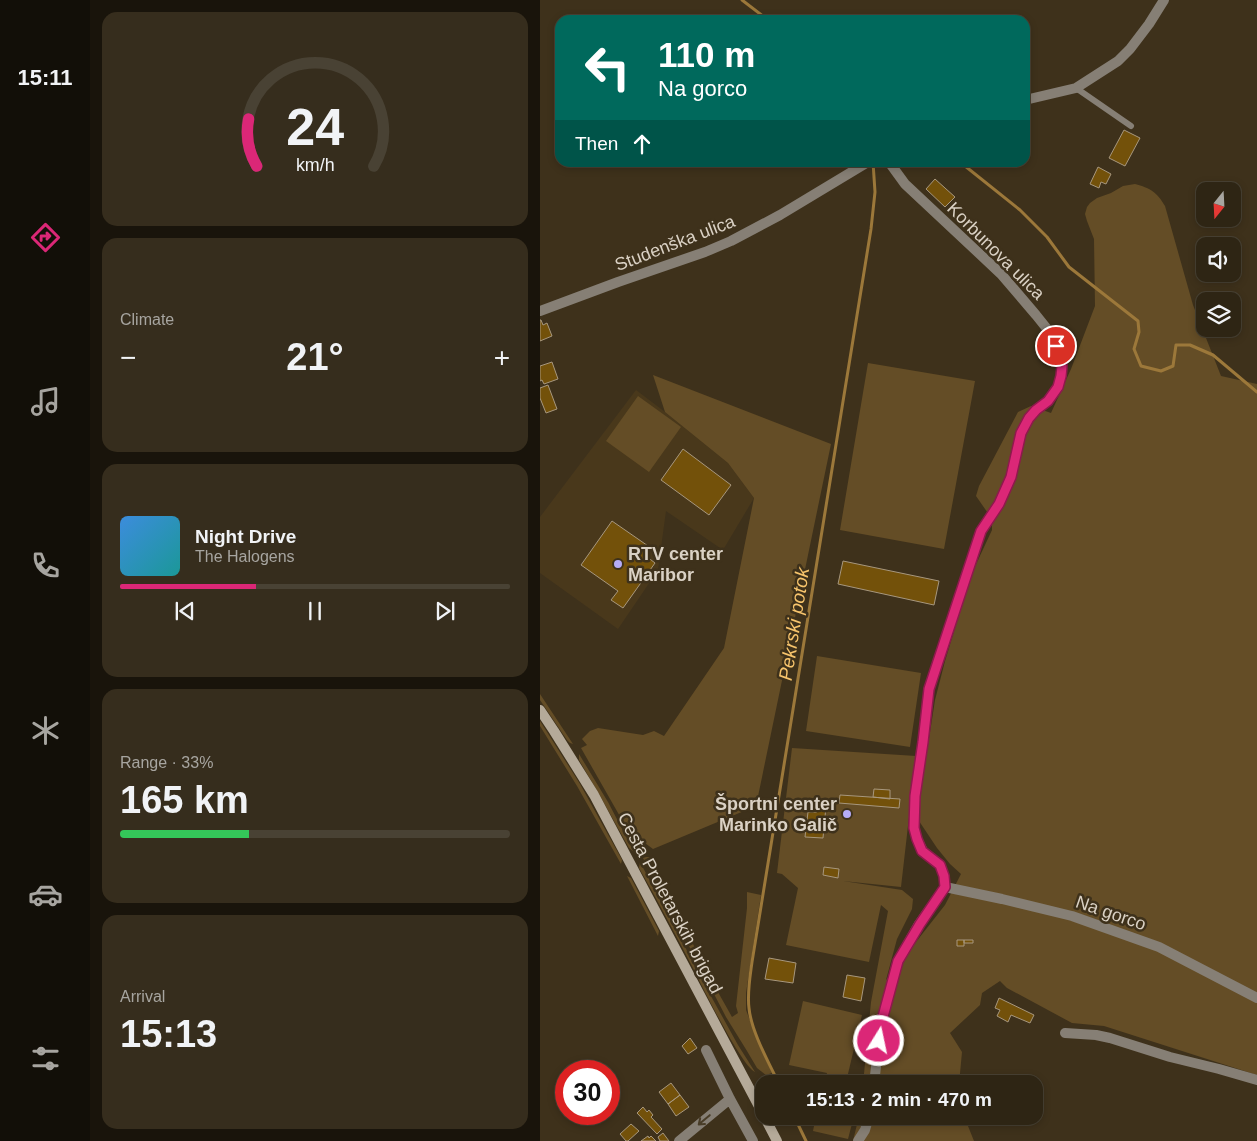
<!DOCTYPE html>
<html lang="en">
<head>
<meta charset="utf-8">
<style>
	body { margin:0; font-family:Arial,sans-serif; background:#362d1d; color:#f1f3f6; height:100vh; display:flex; flex-direction:column; font-size:19px; white-space:nowrap }
	* { box-sizing:border-box; margin:0 }
	p { font-size:16px; color:#a7a5a0 }
	.icon { flex:none; width:28px; height:28px; fill:none; stroke:currentColor; stroke-width:2; stroke-linecap:round; stroke-linejoin:round }
	.map { position:relative; flex:1; overflow:hidden }
	.panel { display:flex; flex-direction:column; gap:12px; padding:12px; background:#19140b; width:450px }
	.panel>* { flex:none }
	.top-card { position:absolute; left:15px; top:15px; width:475px; height:152px; border-radius:15px; box-shadow:0 2px 8px #0003,0 0 0 1px #494234; background:#00695c; color:#fff; overflow:hidden }
	.needle { width:32px; rotate:198deg }
	.controls { position:absolute; left:656px; top:182px; display:grid; gap:10px }
	.controls a { display:grid; place-items:center; width:45px; height:45px; border-radius:10px; background:#2e2514; box-shadow:0 2px 8px #0003,0 0 0 1px #494234; font-size:25px }
	.speed { position:absolute; left:15px; top:1060px; display:flex; gap:10px; font-size:25px; font-weight:700; text-align:center }
	.speed>* { display:grid; place-content:center; width:65px; height:65px; border-radius:50%; background:#2e2514; box-shadow:0 2px 8px #0003,0 0 0 1px #494234; line-height:1 }
	.speed .limit { border:8px solid #d22; background:#fff; color:#111 }
	.pin { position:absolute; display:grid; place-items:center; width:42px; height:42px; color:#fff; margin:-21px; border:2px solid #fff; border-radius:50%; box-shadow:0 1px 5px #0007 }
	.me { position:absolute; width:55px; margin:-28px; rotate:10deg; stroke-linejoin:round; filter:drop-shadow(0 0 4px #0008) }
	.turn { display:flex; align-items:center; gap:18px; height:105px; padding:0 20px; font-size:22px }
	.turn .icon { width:65px; height:65px; stroke-width:2.5 }
	.turn b { display:block; font-size:35px; line-height:42px }
	.then { display:flex; align-items:center; height:48px; padding:0 20px; background:#0003; gap:10px; font-size:19px }
	.big { font-size:38px; font-weight:700; line-height:1.1 }
	.panel .widget { flex:1; display:flex; flex-direction:column; justify-content:center; gap:8px; min-width:0; padding:0 18px; border-radius:15px; background:#362d1d }
	.panel .dial { align-items:center; gap:0 }
	.dial svg { height:130px; overflow:visible; fill:none; stroke:#494234; stroke-width:7; stroke-linecap:round; text-anchor:middle }
	.dial text { fill:#f1f3f6; stroke:none }
	.song { display:flex; align-items:center; gap:15px }
	.cover { width:60px; height:60px; border-radius:8px; background:linear-gradient(135deg,hsl(210 70% 55%),hsl(180 70% 35%)) }
	.played { height:5px; border-radius:2px; background:linear-gradient(90deg,#db2777 35%,#494234 35%) }
	.keys { display:flex; justify-content:space-around; direction:ltr }
	.heat { display:flex; justify-content:space-between; align-items:center; font-size:28px; direction:ltr }
	.charge { height:8px; border-radius:4px; background:linear-gradient(90deg,#34c759 33%,#494234 0) }
	.trip { position:absolute; left:215px; top:1075px; width:288px; height:50px; border-radius:15px; background:#2e2514; box-shadow:0 2px 8px #0003,0 0 0 1px #494234; font-weight:700; line-height:50px; text-align:center }
	main { display:flex; flex:1; min-height:0 }
	.menu { display:flex; flex-direction:column; width:90px; justify-content:space-around; align-items:center; background:#120f08; color:#a7a5a0 }
	.menu .icon { width:35px; height:35px }
	.menu .active { color:#db2777 }
	.menu b { font-size:22px; color:#f1f3f6 }
	.map>svg:first-child { display:block }
	.built { fill:#49381b }
	.green { fill:#644d26 }
	.lines { fill:none; stroke-linecap:round; stroke-linejoin:round }
	.stream { stroke:#9c783a; stroke-width:3 }
	.building { fill:#73510a; stroke:#a7977e }
	.service { stroke:#867f75; stroke-width:6 }
	.minor { stroke:#867f75; stroke-width:10 }
	.secondary { stroke:#b5aa99; stroke-width:10 }
	.oneway { stroke:#493d28 }
	.route-casing { stroke:#8e194d; stroke-width:12 }
	.route { stroke:#db2777; stroke-width:9 }
	.poi-dot { fill:#b5acf8; stroke:#3e311b; stroke-width:2 }
	.labels { text-anchor:middle; dominant-baseline:central; stroke-width:5; stroke-linejoin:round; paint-order:stroke }
	.street-label { font-size:18px; fill:#dad1c4; stroke:#3e311b }
	.poi-label { font-size:18px; font-weight:bold; fill:#dad1c4; stroke:#3e311b; text-anchor:start }
	.water-label { font-size:19px; font-style:italic; fill:#f7c46c; stroke:#3e311b }
</style>
</head>
<body>
<main>
<nav class="menu">
<b>15:11</b>
<svg class="icon active" aria-label="directions" viewBox="0 0 24 24"><path d="M12 3l9 9-9 9-9-9zM9 14v-3h6M13 9l2 2-2 2"/></svg>
<svg class="icon" aria-label="music" viewBox="0 0 24 24"><path d="M9 18V5l10-2v13"/><circle cx="6" cy="18" r="3"/><circle cx="16" cy="16" r="3"/></svg>
<svg class="icon" aria-label="phone" viewBox="0 0 24 24"><path d="M5 4h4l2 5-3 2q2 4 5 5l2-3 5 2v4C11 20 4 13 5 4z"/></svg>
<svg class="icon" aria-label="climate" viewBox="0 0 24 24"><path d="M12 3v18M4 7l16 10M4 17L20 7"/></svg>
<svg class="icon" aria-label="car" viewBox="0 0 24 24"><path d="M5 17H2v-5l4-1 3-4h7l3 4 3 1v5h-3M9 17h6M6 11h13"/><circle cx="7" cy="17" r="2"/><circle cx="17" cy="17" r="2"/></svg>
<svg class="icon" aria-label="filters" viewBox="0 0 24 24"><path d="M4 7h16M4 17h16"/><circle cx="9" cy="7" r="2"/><circle cx="15" cy="17" r="2"/></svg>
</nav>
<section class="panel">
<div class="widget dial"><svg viewBox="0 0 100 80">
<path d="M14 69A42 42 0 1 1 86 69"/>
<path d="M14 69A42 42 0 0 1 9 40" stroke="#db2777"/>
<text x="50" y="56" font-size="32" font-weight="700">24</text>
<text x="50" y="72" font-size="11">km/h</text>
</svg></div>
<div class="widget"><p>Climate</p>
<div class="heat"><a>−</a><b class="big">21°</b><a>+</a></div>
</div>
<div class="widget">
<div class="song"><i class="cover"></i><div><b>Night Drive</b><p>The Halogens</p></div></div>
<div class="played"></div>
<div class="keys"><svg class="icon" aria-label="previous" viewBox="0 0 24 24"><path d="M18 5L8 12l10 7zM5 5v14"/></svg><svg class="icon" aria-label="pause" viewBox="0 0 24 24"><path d="M8 5v14M16 5v14"/></svg><svg class="icon" aria-label="next" viewBox="0 0 24 24"><path d="M6 5l10 7-10 7zM19 5v14"/></svg></div>
</div>
<div class="widget"><p>Range · 33%</p><b class="big">165 km</b><div class="charge"></div></div>
<div class="widget"><p>Arrival</p><b class="big">15:13</b></div>
</section>
<div class="map">
<svg width="717" height="1141" viewBox="0 0 717 1141">
	<rect width="100%" height="100%" fill="#3e311b"/>
	<!-- built -->
	<path class="built" d="M96,390L125,412L188,463L214,498L183,550L126,511L118,570L78,629L0,573V517Z"/>
	<!-- green -->
	<path class="green" d="M595,184C610,188 617,192 625,206L653,305L681,376L717,384V1075L564,1026L532,1023L467,988L460,981L442,993L440,1005L410,1033L422,1052L419,1084H323L331,1002L348,911L341,905L329,962L246,945L258,888L242,874L237,873L252,748L376,756L361,887L303,881L362,890L373,899L372,909L357,939L346,980L405,905L421,874L410,864L397,848L379,821V803L395,700L405,661L431,575L452,530V519L436,496L439,486L478,412L491,406L511,413L531,369L555,306L554,239L547,221L545,214L547,207L550,203L557,198L571,193L583,186Z
		M328,363L435,381L404,549L300,530Z
		M113,375L291,444L216,806L113,849L105,843L98,848L41,748L47,745L42,739L50,731L58,728L103,735L114,731L124,736L184,648L214,498L188,463L125,412Z
		M98,396L141,427L109,472L66,441Z
		M277,656L381,673L370,747L266,731Z
		M0,694L33,744L30,743L27,740L0,700Z
		M0,721L40,784L81,858L82,860L81,864L37,786L0,726Z
		M39,754L68,802L94,852L89,848L59,794L39,760Z
		M106,857H111L110,862L111,866L132,903L174,985L192,1017L198,1013L196,1006L207,908V892L221,895L206,993V1010L220,1046L232,1073L229,1074L231,1079L217,1068L207,1051L186,1017L103,858Z
		M100,862L172,998L198,1045L215,1072C201,1065 163,988 154,970C136,936 118,901 99,868Z
		M87,876L91,878L119,931L118,936Z
		M263,1001L322,1015L307,1078L289,1074L322,1082V1084H284L287,1073L249,1065Z
		M276,1116H314L308,1139L273,1131Z
		M319,1116H424L434,1141H313Z"/>
	<g class="lines">
		<!-- stream -->
		<path class="stream" d="M202,0L228,20
			M420,162L480,210L507,237L529,267L598,321L599,332L594,349L601,366L621,371L633,366L636,345H650L673,355L717,392
			M239,1084C229,1063 211,1031 209,1008C207,993 210,977 212,962L331,229L335,192L333,162
			M254,1116L266,1141"/>
	</g>
	<!-- building -->
	<path class="building" d="M584,130L600,138L585,166L569,158Z
		M558,167L571,174L566,184L561,182L559,188L550,184Z
		M395,179L415,197L405,207L386,189Z
		M0,320H1L3,325L7,323L12,336L0,341Z
		M12,362L18,379L4,384L2,380L0,381V366Z
		M8,385L17,409L6,413L0,398V388Z
		M143,449L191,485L169,515L121,480Z
		M72,521L111,548L106,556L115,563L83,608L71,600L78,591L41,565Z
		M303,561L399,581L394,605L298,584Z
		M334,789L350,790V799L333,797Z
		M300,795L360,799L359,808L299,803Z
		M278,805L286,806L283,838L265,837L268,812H277Z
		M284,867L299,869L298,878L283,875Z
		M417,940H424V946H417Z
		M424,940H433V943H424Z
		M229,958L256,963L253,983L225,979Z
		M307,975L325,978L321,1001L303,997Z
		M459,998L494,1015L490,1023L471,1015L468,1022L457,1016L460,1010L455,1008Z
		M150,1038L157,1048L148,1054L142,1046Z
		M131,1083L140,1095L128,1104L119,1092Z
		M140,1095L149,1107L136,1116L128,1104Z
		M103,1107L107,1112L109,1110L113,1115L111,1117L122,1129L117,1134L97,1113Z
		M91,1124L99,1131L88,1141H86L80,1134Z
		M123,1133L129,1141H120L118,1137Z
		M108,1136L109,1138L111,1136L116,1141H101Z"/>
	<g class="lines">
		<!-- service -->
		<path class="service" d="M536,88L591,126"/>
		<!-- minor -->
		<path class="minor" d="M485,100L536,88L578,61L590,49L609,24L624,0
			M0,311L78,282L165,252L191,241L240,215L328,162
			M405,887L462,899L532,916L619,947L717,998
			M525,1033L556,1035L570,1038L630,1057L679,1069L717,1080
			M166,1050L190,1099L213,1141
			M334,1084L341,1024L358,961L379,924L405,887L404,876L400,865L383,851L377,839L374,828L375,796L383,742L389,689L441,531L459,504L471,477L481,433L489,418L496,410L508,401L518,387L521,376V366L516,346L508,330L496,315L461,274L365,184L349,162
			M139,1141L190,1099
			M318,1141L325,1130L329,1116"/>
		<!-- secondary -->
		<path class="secondary" d="M0,710L14,731L54,795L224,1116
			M224,1116L237,1141"/>
	</g>
	<!-- one-way arrows -->
	<defs><path id="oneway-shaft" d="M-6 0H5M1.5-3L5.5 0L1.5 3" fill="none" stroke-width="1.6" stroke-linecap="round" stroke-linejoin="round" transform="scale(1.25)"/></defs>
	<use class="oneway" href="#oneway-shaft" transform="translate(164 1120) rotate(140)"/>
	<g class="lines">
		<!-- route casing -->
		<g class="route-casing">
			<path id="route" d="M339,1041L341,1024L358,961L380,924L405,887L404,876L400,865L382,851L377,839L374,828L375,796L383,742L389,689L441,531L459,504L471,477L481,433L489,418L496,410L508,401L518,387L521,376L522,366L516,346"/>
		</g>
		<!-- route -->
		<use href="#route" class="route"/>
	</g>
	<!-- markers -->
	<g class="poi-dot">
		<circle cx="78" cy="564" r="5"/>
		<circle cx="307" cy="814" r="5"/>
	</g>
	<g class="labels">
		<!-- street labels -->
		<g class="street-label">
			<text transform="translate(135 243) rotate(-21)">Studenška ulica</text>
			<text transform="translate(456 251) rotate(45)">Korbunova ulica</text>
			<text transform="translate(130 903) rotate(62)">Cesta Proletarskih brigad</text>
			<text transform="translate(571 913) rotate(19)">Na gorco</text>
		</g>
		<!-- poi labels -->
		<g class="poi-label">
			<text x="88" y="554">RTV center<tspan x="88" dy="21">Maribor</tspan></text>
			<text x="297" y="804" text-anchor="end">Športni center<tspan x="297" dy="21">Marinko Galič</tspan></text>
		</g>
		<!-- water labels -->
		<g class="water-label">
			<text transform="translate(254 624) rotate(-81)">Pekrski potok</text>
		</g>
	</g>
</svg>
<div class="controls">
<a><svg class="needle" viewBox="-14 -14 28 28"><path d="M0-13l5 13h-10z" fill="#e53935"/><path d="M0 13l5-13h-10z" fill="#a7a5a0"/></svg></a>
<a><svg class="icon" aria-label="sound" viewBox="0 0 24 24"><path d="M4 9h4l5-4v14l-5-4H4zM17 9q2 3 0 6"/></svg></a>
<a><svg class="icon" aria-label="layers" viewBox="0 0 24 24"><path d="M12 4l9 5-9 5-9-5zM3 14l9 5 9-5"/></svg></a>
</div>
<div class="speed"><div class="limit">30</div></div>
<div class="pin" style="left:516px;top:346px;background:#d93025"><svg class="icon" aria-label="arrive" viewBox="0 0 24 24"><path d="M6 21V4h12l-3 4 3 4H6"/></svg></div>
<svg class="me" style="left:339px;top:1041px" viewBox="-20 -20 40 40"><circle r="17" fill="#db2777" stroke="#fff" stroke-width="3"/><path d="M0-11L8 9 0 5-8 9z" fill="#fff"/></svg>
<div class="trip">15:13 · 2 min · 470 m</div>
<div class="top-card">
<div class="turn"><svg class="icon" aria-label="left" viewBox="0 0 24 24"><path d="M17 20v-9H6M10 6l-5 5 5 5"/></svg><div><b>110 m</b>Na gorco</div></div>
<div class="then">Then<svg class="icon" aria-label="ahead" viewBox="0 0 24 24"><path d="M12 20V5M6 11l6-6 6 6"/></svg></div>
</div>
</div>
</main>
</body>
</html>
